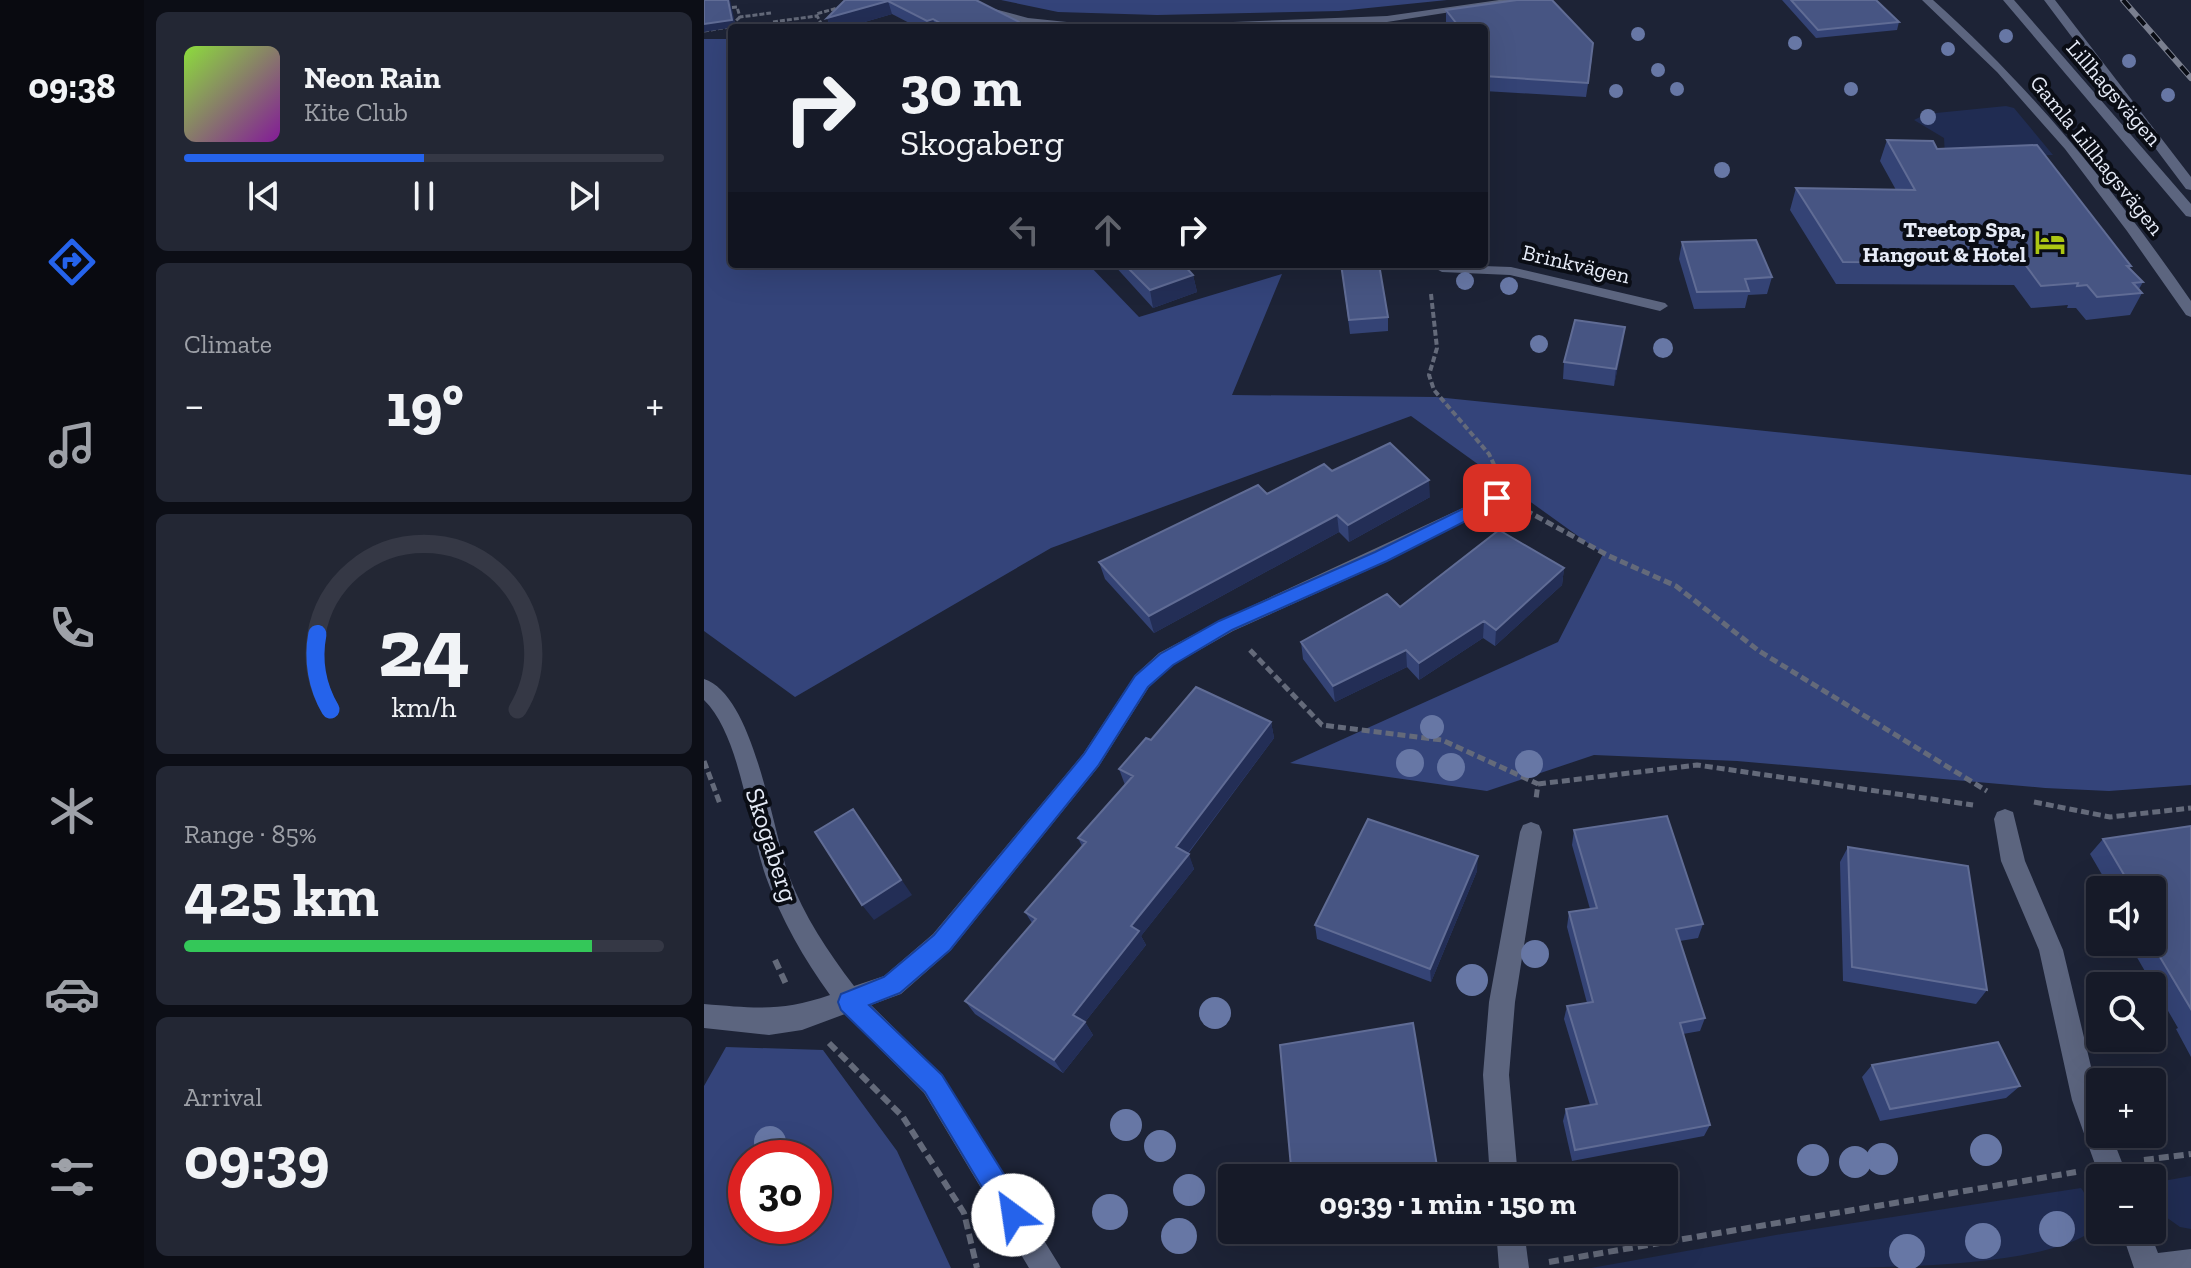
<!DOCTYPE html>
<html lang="en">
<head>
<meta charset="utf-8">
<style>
	body { margin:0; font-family:"Zilla Slab",serif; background:#232734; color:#f1f3f6; height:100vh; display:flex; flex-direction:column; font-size:30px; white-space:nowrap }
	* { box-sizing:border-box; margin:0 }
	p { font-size:26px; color:#9ea1a8 }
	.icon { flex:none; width:44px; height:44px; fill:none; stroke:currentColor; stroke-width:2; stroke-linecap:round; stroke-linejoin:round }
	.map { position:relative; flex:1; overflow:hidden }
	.side { display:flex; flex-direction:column; gap:12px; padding:12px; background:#0c0e16; width:560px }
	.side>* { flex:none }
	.top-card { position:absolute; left:24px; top:24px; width:760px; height:244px; border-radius:8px; box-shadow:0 8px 32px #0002,0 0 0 2px #353845; background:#161a28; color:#f1f3f6; overflow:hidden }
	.buttons { position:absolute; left:1382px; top:876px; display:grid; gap:16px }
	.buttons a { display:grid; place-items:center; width:80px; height:80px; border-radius:8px; background:#161a28; box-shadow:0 8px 32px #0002,0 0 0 2px #353845; font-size:40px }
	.speed { position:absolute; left:24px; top:1140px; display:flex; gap:16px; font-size:40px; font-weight:700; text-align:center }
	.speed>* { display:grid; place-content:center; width:104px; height:104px; border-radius:50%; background:#161a28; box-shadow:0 8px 32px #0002,0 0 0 2px #353845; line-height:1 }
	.speed .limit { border:12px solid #d22; background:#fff; color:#111 }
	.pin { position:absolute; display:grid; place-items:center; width:68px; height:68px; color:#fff; margin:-34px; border-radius:16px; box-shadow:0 4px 12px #0006 }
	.me { position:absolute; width:88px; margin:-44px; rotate:329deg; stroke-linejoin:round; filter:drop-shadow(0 0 6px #0008) }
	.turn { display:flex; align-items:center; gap:28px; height:168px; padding:0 40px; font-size:36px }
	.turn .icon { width:104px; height:104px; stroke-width:2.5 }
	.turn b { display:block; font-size:56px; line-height:68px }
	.lanes { display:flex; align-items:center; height:76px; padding:0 40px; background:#0003; justify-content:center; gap:40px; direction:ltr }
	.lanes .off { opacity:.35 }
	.big { font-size:60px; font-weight:700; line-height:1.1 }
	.side .widget { flex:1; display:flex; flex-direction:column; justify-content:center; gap:12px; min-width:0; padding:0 28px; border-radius:12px; background:#232734 }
	.side .dial { align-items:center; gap:0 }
	.dial svg { height:208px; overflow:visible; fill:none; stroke:#353845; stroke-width:7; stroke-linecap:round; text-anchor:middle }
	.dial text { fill:#f1f3f6; stroke:none }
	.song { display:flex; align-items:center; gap:24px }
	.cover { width:96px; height:96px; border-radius:12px; background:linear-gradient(135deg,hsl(90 70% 55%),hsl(290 70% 35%)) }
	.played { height:8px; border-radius:4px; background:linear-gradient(90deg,#2563eb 50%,#353845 50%) }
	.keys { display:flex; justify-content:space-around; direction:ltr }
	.heat { display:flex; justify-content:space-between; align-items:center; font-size:44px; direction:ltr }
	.charge { height:12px; border-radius:6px; background:linear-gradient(90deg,#34c759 85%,#353845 0) }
	.trip { position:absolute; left:514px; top:1164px; width:460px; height:80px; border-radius:8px; background:#161a28; box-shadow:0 8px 32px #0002,0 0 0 2px #353845; font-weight:700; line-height:80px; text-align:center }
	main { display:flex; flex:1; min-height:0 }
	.dock { display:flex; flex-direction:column; width:144px; justify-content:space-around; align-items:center; background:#090a10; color:#9ea1a8 }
	.dock .icon { width:56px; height:56px }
	.dock .current { color:#2563eb }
	.dock b { font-size:36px; color:#f1f3f6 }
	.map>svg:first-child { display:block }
	.green { fill:#202c52 }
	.forest { fill:#34447a; fill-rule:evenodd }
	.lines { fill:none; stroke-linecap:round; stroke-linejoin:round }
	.path-far3 { stroke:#646a7a; stroke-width:3; stroke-dasharray:5 2; stroke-linecap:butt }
	.path-far2 { stroke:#646a7a; stroke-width:4; stroke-dasharray:6 3; stroke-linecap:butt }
	.path-far1 { stroke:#646a7a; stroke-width:5; stroke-dasharray:8 4; stroke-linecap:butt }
	.path { stroke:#646a7a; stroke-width:6; stroke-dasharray:10 5; stroke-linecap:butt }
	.minor { fill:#5c657f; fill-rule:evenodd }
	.rail-casing { stroke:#7a7f8f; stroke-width:6 }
	.rail { stroke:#0a0d15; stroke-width:4; stroke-dasharray:11; stroke-linecap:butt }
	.tree { fill:#6777a5 }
	.wall { fill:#344375 }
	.shaded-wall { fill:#232e56 }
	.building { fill:#475583; stroke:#606c95; stroke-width:2 }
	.route { fill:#2563eb; stroke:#184099; stroke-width:2 }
	.labels { text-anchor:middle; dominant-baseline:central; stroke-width:8; stroke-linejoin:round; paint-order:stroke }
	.far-street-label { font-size:22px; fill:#e6ebf7; stroke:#0a0d15 }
	.far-poi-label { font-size:22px; font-weight:bold; fill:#e6ebf7; stroke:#0a0d15; text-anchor:end }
	.street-label { font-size:26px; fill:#e6ebf7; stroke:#0a0d15 }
</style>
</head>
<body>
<main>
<nav class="dock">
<b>09:38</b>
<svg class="icon current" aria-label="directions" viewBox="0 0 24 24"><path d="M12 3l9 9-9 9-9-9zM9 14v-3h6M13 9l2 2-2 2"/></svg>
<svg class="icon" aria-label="music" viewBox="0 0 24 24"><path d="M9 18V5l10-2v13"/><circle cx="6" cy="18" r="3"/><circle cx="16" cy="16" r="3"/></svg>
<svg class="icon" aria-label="phone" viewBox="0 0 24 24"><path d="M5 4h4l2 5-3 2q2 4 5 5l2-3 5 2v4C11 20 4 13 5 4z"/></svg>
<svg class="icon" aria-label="climate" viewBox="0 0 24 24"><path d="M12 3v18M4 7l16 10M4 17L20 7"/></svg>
<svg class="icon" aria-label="car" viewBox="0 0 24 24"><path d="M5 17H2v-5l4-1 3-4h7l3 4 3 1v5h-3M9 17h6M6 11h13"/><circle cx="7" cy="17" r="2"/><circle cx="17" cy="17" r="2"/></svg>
<svg class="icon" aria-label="filters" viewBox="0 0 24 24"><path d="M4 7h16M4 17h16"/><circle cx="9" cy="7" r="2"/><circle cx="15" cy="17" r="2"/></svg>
</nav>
<section class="side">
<div class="widget">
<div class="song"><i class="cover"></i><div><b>Neon Rain</b><p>Kite Club</p></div></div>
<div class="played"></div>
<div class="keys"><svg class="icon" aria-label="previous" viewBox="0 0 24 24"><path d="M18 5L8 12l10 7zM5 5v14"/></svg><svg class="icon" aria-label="pause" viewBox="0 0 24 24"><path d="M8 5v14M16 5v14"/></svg><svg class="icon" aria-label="next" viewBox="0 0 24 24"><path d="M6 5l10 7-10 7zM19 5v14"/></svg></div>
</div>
<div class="widget"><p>Climate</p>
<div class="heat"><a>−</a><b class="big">19°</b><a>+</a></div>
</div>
<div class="widget dial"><svg viewBox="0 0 100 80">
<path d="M14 69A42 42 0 1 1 86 69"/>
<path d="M14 69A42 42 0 0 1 9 40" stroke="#2563eb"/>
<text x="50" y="56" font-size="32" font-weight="700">24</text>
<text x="50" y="72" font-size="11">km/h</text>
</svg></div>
<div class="widget"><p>Range · 85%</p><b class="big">425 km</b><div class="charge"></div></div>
<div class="widget"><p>Arrival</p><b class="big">09:39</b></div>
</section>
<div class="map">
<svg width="1487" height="1268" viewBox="0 0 1487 1268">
	<rect width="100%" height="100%" fill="#1d2336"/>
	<!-- green -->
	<path class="green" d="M1302,106L1310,108L1349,155L1241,157L1240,138L1210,120L1222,114Z
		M1487,1176V1229L1476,1227L1448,1207V1183Z
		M1377,1188C1387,1200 1385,1221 1382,1235C1325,1268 1173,1268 1101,1268C1029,1268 958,1268 887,1268L1078,1234Z"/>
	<!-- forest -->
	<path class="forest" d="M297,0H743L635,11L453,15L354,12Z
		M0,39H28V264H384L435,317L578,274L528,395L732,397L1487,475V785L1405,791L1341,788L1033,761L890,755L783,791L586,763L854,642L899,554L707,416L347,548L91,697L0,631Z
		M22,1047L119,1050L193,1151L247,1268H0V1086ZM42,1158H110V1226H42Z"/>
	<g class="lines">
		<!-- path-far3 -->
		<path class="path-far3" d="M21,8L33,7L36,17L67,13
			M69,22L112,16
			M118,25L112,14L137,7
			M0,31L25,27L36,17"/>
		<!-- path-far2 -->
		<path class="path-far2" d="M727,294L733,348L725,375L730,390L785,454L793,471"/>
		<!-- path-far1 -->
		<path class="path-far1" d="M821,510L905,556L972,586L1055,651L1283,791
			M546,650L618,725L738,740L834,784L832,799
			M0,761L16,804
			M834,784L993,765L1269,805
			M1330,802L1406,817L1487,808"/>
		<!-- path -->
		<path class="path" d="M71,960L82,984
			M125,1043L199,1117L260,1213L273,1268
			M1440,1160L1487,1154
			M845,1262L1372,1172"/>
		<!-- minor -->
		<path class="minor" d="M240,0H257L324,18L392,25L398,28L324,24Z
			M795,0H823L683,22L445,28L451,25L683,16Z
			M1218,0H1229C1329,89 1411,191 1487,301V317L1482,315L1423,231L1361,149L1293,72Z
			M1299,0H1310L1487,204V217L1482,216Z
			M1340,0H1351L1487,177V190L1482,189Z
			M723,264L807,267L961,303L964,306L956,311L806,275L738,272Z
			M793,492L799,494L802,498L799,502L684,561L529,631L469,665L445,687L395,766L247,950L197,994L167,1005L238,1075L357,1268H325L220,1093L141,1014L98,1030L65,1035L0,1028V1004C50,1008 77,1012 126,995C100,959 77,919 62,877C44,826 37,736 0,700V679C50,695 68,829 85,876C100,916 124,952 150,986L180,976L229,934L379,754L431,675L455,653L515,621Z
			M1301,809L1309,812L1321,861L1359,950L1396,1104V1134H1407L1424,1178H1396L1368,1100L1335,950L1297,861L1290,819L1293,812Z
			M827,822L835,825L838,832L811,1002L805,1075L814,1178H786L779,1075L785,1002L816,832L819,825Z
			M792,1230H820L825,1268H795Z
			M1417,1230H1445L1454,1253L1487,1249V1268H1430Z"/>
		<!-- rail casing -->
		<g class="rail-casing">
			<path id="rail" d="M1419,0L1487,78"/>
		</g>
		<!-- rail -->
		<use href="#rail" class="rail"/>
	</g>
	<!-- trees -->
	<g class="tree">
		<circle cx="934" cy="34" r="7"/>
		<circle cx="1302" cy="36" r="7"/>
		<circle cx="1091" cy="43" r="7"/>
		<circle cx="1244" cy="49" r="7"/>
		<circle cx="1425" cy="61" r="7"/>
		<circle cx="954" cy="70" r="7"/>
		<circle cx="973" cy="89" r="7"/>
		<circle cx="1147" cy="89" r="7"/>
		<circle cx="912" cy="91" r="7"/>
		<circle cx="1464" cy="95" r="7"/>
		<circle cx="1224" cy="117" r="8"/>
		<circle cx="1018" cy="170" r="8"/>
		<circle cx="761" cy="281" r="9"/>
		<circle cx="805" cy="286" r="9"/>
		<circle cx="835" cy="344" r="9"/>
		<circle cx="959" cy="348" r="10"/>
		<circle cx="728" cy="727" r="12"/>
		<circle cx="706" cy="763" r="14"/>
		<circle cx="825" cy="764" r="14"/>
		<circle cx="747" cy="767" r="14"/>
		<circle cx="831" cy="954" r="14"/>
		<circle cx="768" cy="980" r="16"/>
		<circle cx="511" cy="1013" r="16"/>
		<circle cx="422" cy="1125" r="16"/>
		<circle cx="66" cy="1142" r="16"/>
		<circle cx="456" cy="1146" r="16"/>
		<circle cx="1282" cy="1150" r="16"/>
		<circle cx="1178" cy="1159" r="16"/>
		<circle cx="1109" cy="1160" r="16"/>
		<circle cx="1151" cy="1162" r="16"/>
		<circle cx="485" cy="1190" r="16"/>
		<circle cx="406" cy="1212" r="18"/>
		<circle cx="1353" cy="1229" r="18"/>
		<circle cx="475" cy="1236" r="18"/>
		<circle cx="1279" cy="1241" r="18"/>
		<circle cx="1203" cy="1252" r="18"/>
	</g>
	<!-- wall -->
	<path class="wall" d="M141,0H272L327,28H215L188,14L140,28H127L123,18Z
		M1078,0H1172L1195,22L1193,30L1112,38Z
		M742,10L888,58L882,97L780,91V28H745L742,24Z
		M1183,140L1233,149L1427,266L1426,268L1439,282L1435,289L1438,293L1426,315L1382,320L1372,308H1363L1364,305L1327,308L1310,285L1132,284L1086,210L1092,188L1192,190L1176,161Z
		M978,242L1068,277L1063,294L1044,295L1041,308L990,309L975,259Z
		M409,264H479L489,275L493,292L449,308Z
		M637,264L684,317V331L646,334Z
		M921,327L910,386L859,379L860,362Z
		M628,471L726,497L645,542L635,532L450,633L401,579L395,562L563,494Z
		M860,568L858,585L791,646L779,638L715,680L703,667L631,702L599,659L597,642L696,607Z
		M567,722L570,738L484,854L490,869L437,936L442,945L381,1022L389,1035L359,1073L271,1014L261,1001L328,923L321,912L378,846L374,838L421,785L415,769L447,740Z
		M1487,826V1057L1472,1029L1474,1028L1424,942H1448V890H1407L1386,854L1399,839Z
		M870,830L999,924L994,938L976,941L1001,1018L996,1031L979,1034L1006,1125L1000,1136L868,1161L859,1121L862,1109L886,1105L860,1019L863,1006L883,1003L863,927L865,912L886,909L868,845Z
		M1144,847L1283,990L1272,1004L1139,981L1136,862Z
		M773,871L727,982L613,939L611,925Z
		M1168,1065L1316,1086L1302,1098L1176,1121L1158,1077Z"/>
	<!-- shaded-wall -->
	<path class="shaded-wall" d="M24,0H26L32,27L0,32V24Z
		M184,1L188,14L140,28H127L123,18Z
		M229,19L232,28H225L223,21Z
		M489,275L493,292L449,308L446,290Z
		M921,327L919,344L910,386L912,369Z
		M725,480L726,497L645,542L644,525Z
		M633,515L635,532L450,633L445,616Z
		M860,568L858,585L791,646L792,630Z
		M780,621L779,638L715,680V663Z
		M702,650L703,667L631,702L629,686Z
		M567,722L570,738L477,862L472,847Z
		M149,809L208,895L170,920L158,905Z
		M485,854L490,869L437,936L442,945L381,1022L389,1035L359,1073L350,1060L369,1015L427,926Z
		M774,856L773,871L727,982L726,969Z"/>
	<!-- building -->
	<path class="building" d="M0,0H24L28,20L0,24Z
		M141,0H272L327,28H245L229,19L223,21L184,1L123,18Z
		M813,0H848L889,43L884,83L780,76V28H756L742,10Z
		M1087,0H1172L1195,22L1114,30Z
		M603,26V28H572Z
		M1183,140L1229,141L1233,149L1333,145L1427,266H1423L1439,282L1429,283L1438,293L1393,297L1383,285L1373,286L1374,283L1337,286L1320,263L1139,262L1092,188L1211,190Z
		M1052,240L1068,277L1041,279L1045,291L993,292L978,242Z
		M420,264H479L489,275L446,290Z
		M637,264H675L684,317L645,320Z
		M871,320L921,327L912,369L860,362Z
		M686,443L725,480L644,525L633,515L445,616L395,562L554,485L563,494L620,464L628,471Z
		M795,530L860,568L792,630L780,621L715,663L702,650L629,686L597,642L683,594L696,607Z
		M492,687L567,722L472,847L485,854L427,926L435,931L369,1015L381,1022L350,1060L261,1001L332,919L321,912L382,842L374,838L429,776L415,769L442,738L447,740Z
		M149,809L197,880L158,905L111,832Z
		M963,816L999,924L972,929L1001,1018L976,1023L1006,1125L871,1150L862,1109L893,1104L863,1006L889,1002L865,912L893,908L870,830Z
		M664,819L774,856L726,969L611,925Z
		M1487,826V1009L1447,942L1448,890H1429L1399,839Z
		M1144,847L1264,866L1283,990L1148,967Z
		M709,1023L735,1178H588L576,1045Z
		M1294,1042L1316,1086L1186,1109L1168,1065Z"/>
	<!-- route -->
	<path class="route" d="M793,492L799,494L801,498L799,502L683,561L528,630L469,665L444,687L394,766L246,950L196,993L165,1005L238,1075L319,1205L322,1215L319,1224L309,1228L300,1224L221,1092L137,1010L134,1002L137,994L180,977L230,935L380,754L431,676L456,654L515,621L671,552Z"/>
	<!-- icons -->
	<defs>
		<g id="hotel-bare" transform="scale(2.4)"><path d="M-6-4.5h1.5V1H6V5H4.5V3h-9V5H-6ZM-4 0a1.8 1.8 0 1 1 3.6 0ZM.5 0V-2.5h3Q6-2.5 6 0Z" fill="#acc613" stroke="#0a0d15" stroke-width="2.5" paint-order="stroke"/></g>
	</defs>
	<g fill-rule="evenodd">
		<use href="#hotel-bare" x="1346" y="242"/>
	</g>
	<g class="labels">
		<!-- far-street labels -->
		<g class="far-street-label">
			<text transform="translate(1410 93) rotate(49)">Lillhagsvägen</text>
			<text transform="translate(1393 155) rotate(51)">Gamla Lillhagsvägen</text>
			<text transform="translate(872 264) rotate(13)">Brinkvägen</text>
		</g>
		<!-- far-poi labels -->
		<g class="far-poi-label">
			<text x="1322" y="229">Treetop Spa,<tspan x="1322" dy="25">Hangout &amp; Hotel</tspan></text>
		</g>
		<!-- street labels -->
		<g class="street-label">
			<text transform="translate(68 845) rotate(72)">Skogaberg</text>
		</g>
	</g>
</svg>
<div class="buttons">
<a><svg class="icon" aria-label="sound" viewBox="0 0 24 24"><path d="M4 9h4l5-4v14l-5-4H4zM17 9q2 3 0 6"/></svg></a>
<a><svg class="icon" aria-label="search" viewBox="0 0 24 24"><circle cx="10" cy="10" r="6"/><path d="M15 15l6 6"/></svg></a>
<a>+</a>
<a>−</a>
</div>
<div class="speed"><div class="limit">30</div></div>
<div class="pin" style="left:793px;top:498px;background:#d93025"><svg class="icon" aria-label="arrive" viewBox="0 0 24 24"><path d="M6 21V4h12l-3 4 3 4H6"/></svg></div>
<svg class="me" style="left:309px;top:1215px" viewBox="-20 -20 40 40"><circle r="19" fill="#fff"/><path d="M0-13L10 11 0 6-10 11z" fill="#2563eb"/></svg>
<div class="trip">09:39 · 1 min · 150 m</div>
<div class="top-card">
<div class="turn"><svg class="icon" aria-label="right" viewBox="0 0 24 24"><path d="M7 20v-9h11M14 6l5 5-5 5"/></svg><div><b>30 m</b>Skogaberg</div></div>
<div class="lanes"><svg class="icon off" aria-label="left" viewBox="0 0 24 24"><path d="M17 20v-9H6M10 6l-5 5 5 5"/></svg><svg class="icon off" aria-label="ahead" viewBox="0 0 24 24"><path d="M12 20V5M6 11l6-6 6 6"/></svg><svg class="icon" aria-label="right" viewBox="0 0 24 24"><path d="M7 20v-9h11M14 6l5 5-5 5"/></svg></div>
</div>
</div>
</main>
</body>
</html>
